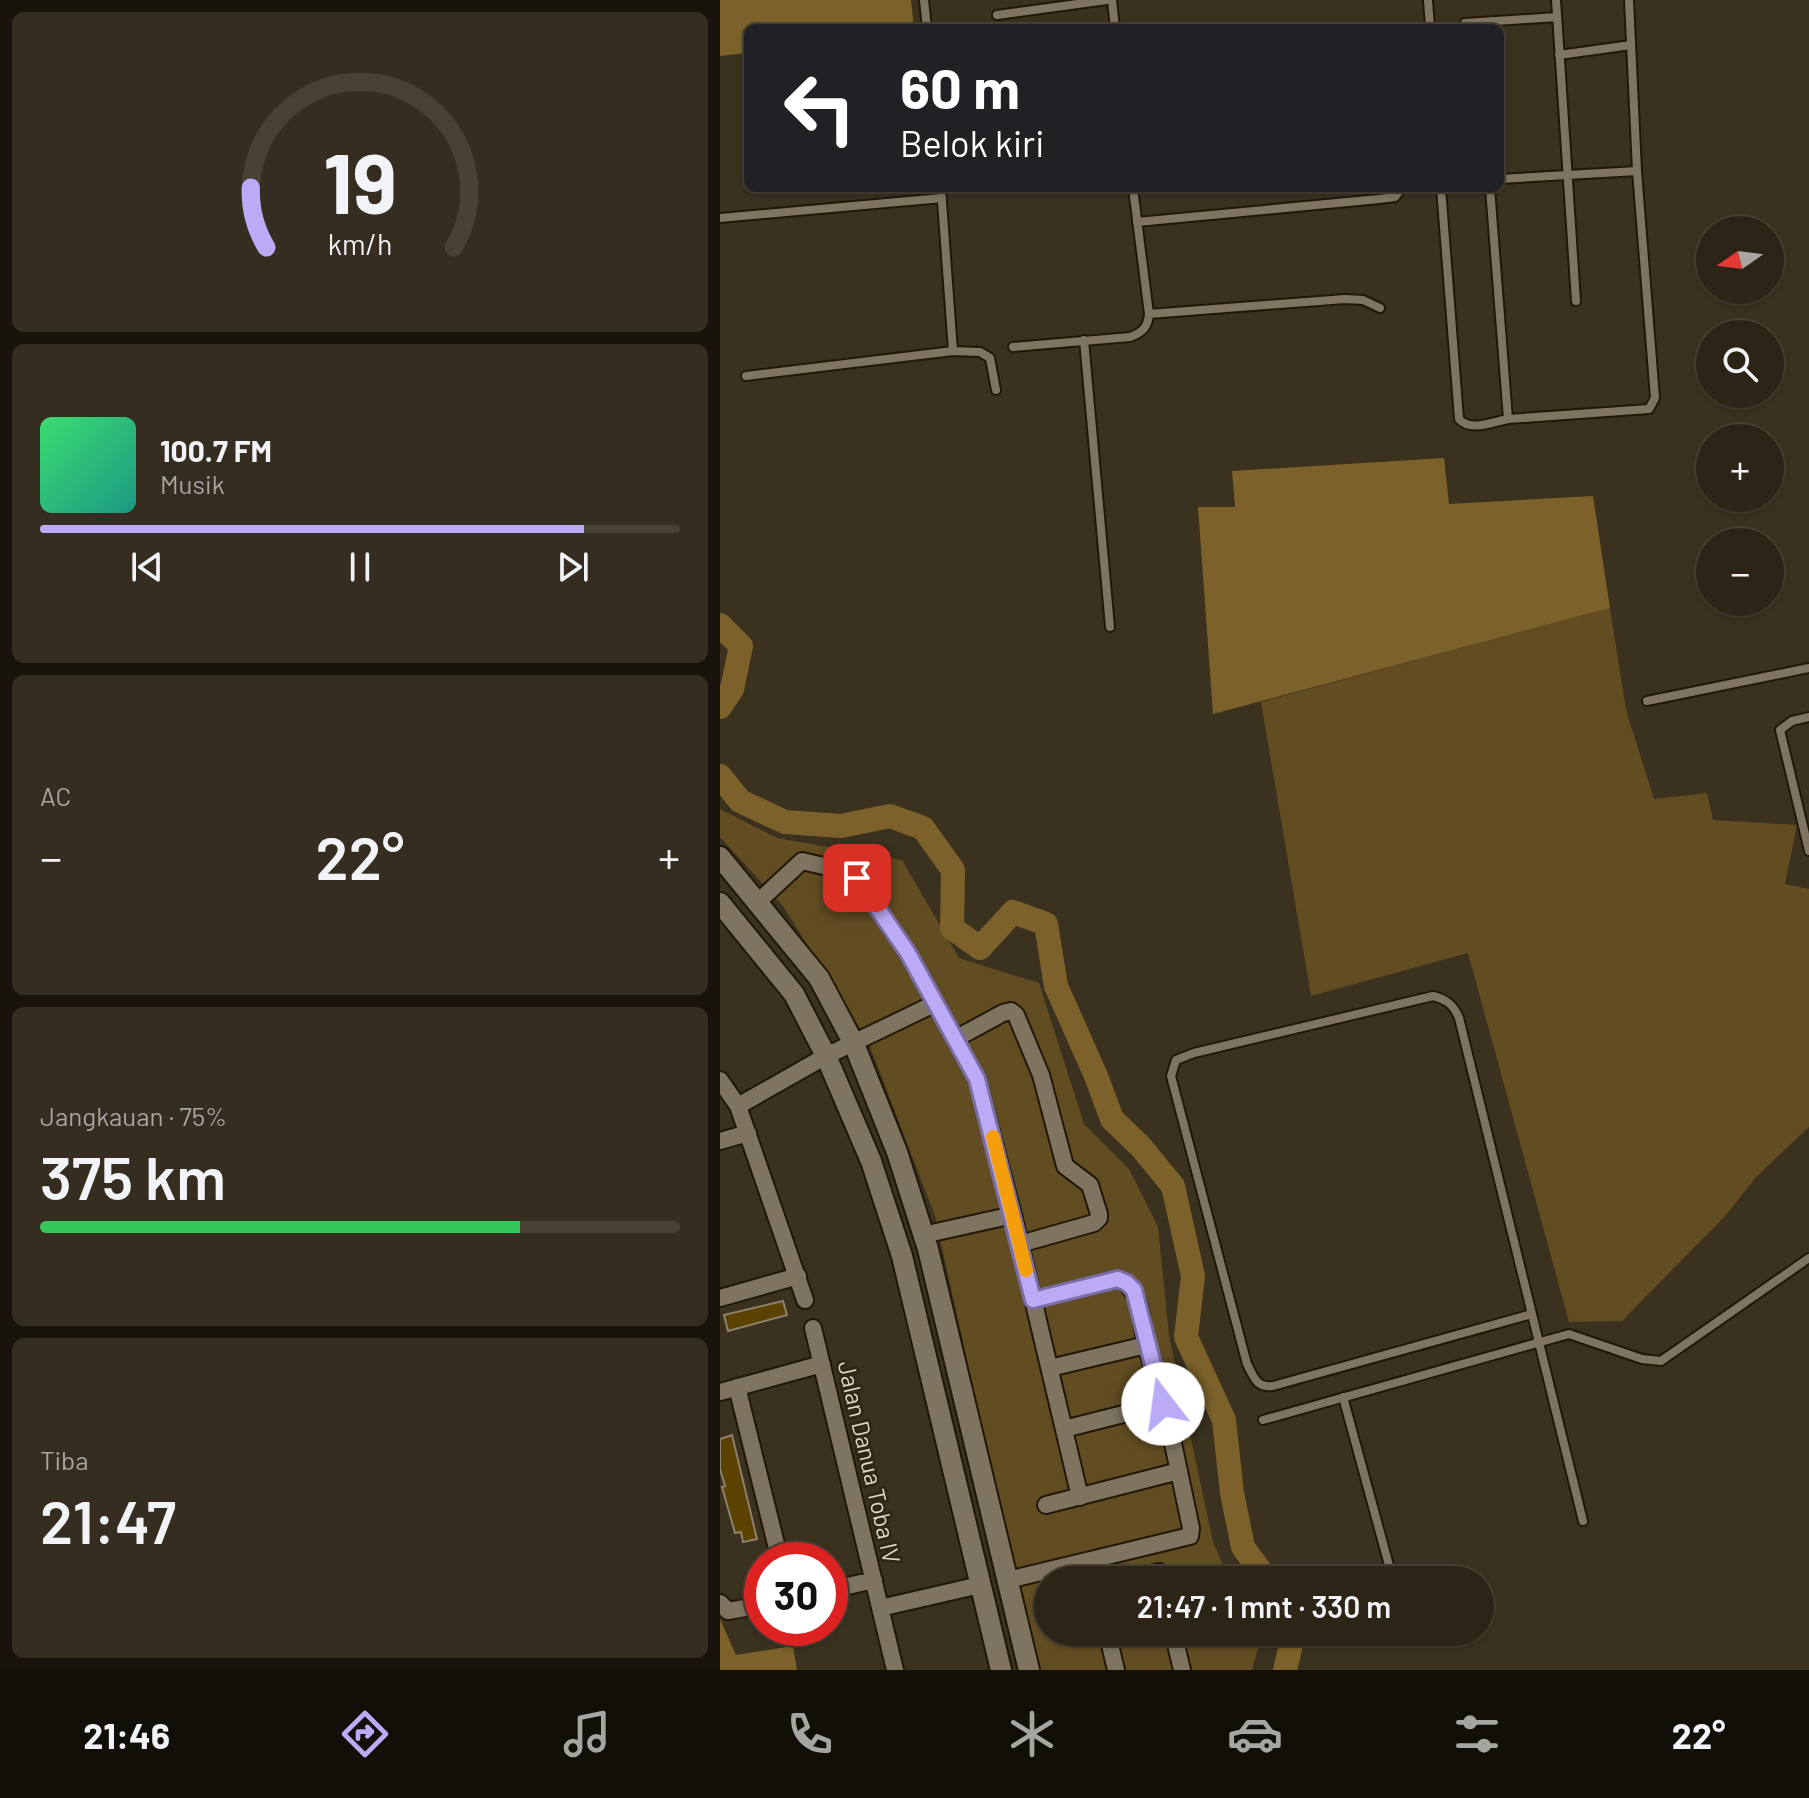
<!DOCTYPE html>
<html lang="id">
<head>
<meta charset="utf-8">
<style>
	body { margin:0; font-family:Barlow,sans-serif; background:#342d20; color:#f1f3f6; height:100vh; display:flex; flex-direction:column; font-size:30px; white-space:nowrap }
	* { box-sizing:border-box; margin:0 }
	p { font-size:26px; color:#a6a5a1 }
	.icon { flex:none; width:44px; height:44px; fill:none; stroke:currentColor; stroke-width:2; stroke-linecap:round; stroke-linejoin:round }
	.map { position:relative; flex:1; overflow:hidden }
	.drawer { display:flex; flex-direction:column; gap:12px; padding:12px; background:#18140d; width:720px }
	.drawer>* { flex:none }
	.banner { position:absolute; left:24px; top:24px; width:760px; height:168px; border-radius:12px; box-shadow:0 2px 6px #0004,0 0 0 2px #484236; background:#202124; color:#fff; overflow:hidden }
	.needle { width:52px; rotate:256deg }
	.buttons { position:absolute; left:976px; top:216px; display:grid; gap:16px }
	.buttons a { display:grid; place-items:center; width:88px; height:88px; border-radius:50%; background:#2c2517; box-shadow:0 2px 6px #0004,0 0 0 2px #484236; font-size:40px }
	.speed { position:absolute; left:24px; top:1542px; display:flex; gap:16px; font-size:40px; font-weight:700; text-align:center }
	.speed>* { display:grid; place-content:center; width:104px; height:104px; border-radius:50%; background:#2c2517; box-shadow:0 2px 6px #0004,0 0 0 2px #484236; line-height:1 }
	.speed .limit { border:12px solid #d22; background:#fff; color:#111 }
	.pin { position:absolute; display:grid; place-items:center; width:68px; height:68px; color:#fff; margin:-34px; border-radius:16px; box-shadow:0 4px 12px #0006 }
	.me { position:absolute; width:88px; margin:-44px; rotate:345deg; stroke-linejoin:round; filter:drop-shadow(0 0 6px #0008) }
	.turn { display:flex; align-items:center; gap:28px; height:168px; padding:0 24px; font-size:36px }
	.turn .icon { width:104px; height:104px; stroke-width:2.5 }
	.turn b { display:block; font-size:56px; line-height:68px }
	.big { font-size:60px; font-weight:600; line-height:1.1 }
	.drawer .tile { flex:1; display:flex; flex-direction:column; justify-content:center; gap:12px; min-width:0; padding:0 28px; border-radius:12px; background:#342d20 }
	.drawer .dial { align-items:center; gap:0 }
	.dial svg { height:208px; overflow:visible; fill:none; stroke:#484236; stroke-width:7; stroke-linecap:round; text-anchor:middle }
	.dial text { fill:#f1f3f6; stroke:none }
	.song { display:flex; align-items:center; gap:24px }
	.cover { width:96px; height:96px; border-radius:12px; background:linear-gradient(135deg,hsl(140 70% 55%),hsl(170 70% 35%)) }
	.played { height:8px; border-radius:4px; background:linear-gradient(90deg,#bbaaf6 85%,#484236 85%) }
	.keys { display:flex; justify-content:space-around; direction:ltr }
	.heat { display:flex; justify-content:space-between; align-items:center; font-size:44px; direction:ltr }
	.charge { height:12px; border-radius:6px; background:linear-gradient(90deg,#34c759 75%,#484236 0) }
	.trip { position:absolute; left:314px; top:1566px; width:460px; height:80px; border-radius:40px; background:#2c2517; box-shadow:0 2px 6px #0004,0 0 0 2px #484236; font-weight:600; line-height:80px; text-align:center }
	.menu { display:flex; height:128px; justify-content:space-around; align-items:center; background:#120f09; color:#a6a5a1 }
	.menu .icon { width:56px; height:56px }
	.menu .active { color:#bbaaf6 }
	.menu b { font-size:36px; color:#f1f3f6 }
	main { display:flex; flex:1; min-height:0 }
	.map>svg:first-child { display:block }
	.green { fill:#624d22 }
	.forest { fill:#7c622a }
	.lines { fill:none; stroke-linecap:round; stroke-linejoin:round }
	.river { stroke:#7c622a; stroke-width:24 }
	.building { fill:#5b4201; stroke:#8b816c; stroke-width:2 }
	.lane-casing { stroke:#211807; stroke-width:12 }
	.street-casing { stroke:#211807; stroke-width:20 }
	.secondary-casing { stroke:#211807; stroke-width:24 }
	.lane { stroke:#7e7460; stroke-width:8 }
	.street { stroke:#7e7460; stroke-width:16 }
	.secondary { stroke:#7e7460; stroke-width:20 }
	.route-casing { stroke:#7a6ea0; stroke-width:20 }
	.route { stroke:#bbaaf6; stroke-width:14 }
	.slow { stroke:#f59e0b; stroke-width:14 }
	.labels { text-anchor:middle; dominant-baseline:central; stroke-width:6; stroke-linejoin:round; paint-order:stroke }
	.street-label { font-size:24px; fill:#dcd6cb; stroke:#302715 }
</style>
</head>
<body>
<main>
<section class="drawer">
<div class="tile dial"><svg viewBox="0 0 100 80">
<path d="M14 69A42 42 0 1 1 86 69"/>
<path d="M14 69A42 42 0 0 1 8 46" stroke="#bbaaf6"/>
<text x="50" y="56" font-size="32" font-weight="700">19</text>
<text x="50" y="72" font-size="11">km/h</text>
</svg></div>
<div class="tile">
<div class="song"><i class="cover"></i><div><b>100.7 FM</b><p>Musik</p></div></div>
<div class="played"></div>
<div class="keys"><svg class="icon" aria-label="previous" viewBox="0 0 24 24"><path d="M18 5L8 12l10 7zM5 5v14"/></svg><svg class="icon" aria-label="pause" viewBox="0 0 24 24"><path d="M8 5v14M16 5v14"/></svg><svg class="icon" aria-label="next" viewBox="0 0 24 24"><path d="M6 5l10 7-10 7zM19 5v14"/></svg></div>
</div>
<div class="tile"><p>AC</p>
<div class="heat"><a>−</a><b class="big">22°</b><a>+</a></div>
</div>
<div class="tile"><p>Jangkauan · 75%</p><b class="big">375 km</b><div class="charge"></div></div>
<div class="tile"><p>Tiba</p><b class="big">21:47</b></div>
</section>
<div class="map">
<svg width="1089" height="1670" viewBox="0 0 1089 1670">
	<rect width="100%" height="100%" fill="#3a311f"/>
	<!-- green -->
	<path class="green" d="M890,608L906,710L934,799L987,793L993,820L1077,825L1065,884L1089,889V1127L1037,1176L1006,1215L902,1321L849,1322L748,953L591,996L541,702Z
		M0,809L57,838L182,860L239,958L319,983L364,1124L409,1169L438,1227L449,1335L493,1542L510,1580H328V1632H533L539,1645L532,1670H316L215,1216L148,1041L63,906L0,837Z"/>
	<!-- forest -->
	<path class="forest" d="M0,0H191L194,28H28V53L0,56Z
		M724,458L729,504L873,496L890,608L493,714L478,507H515L512,471Z
		M0,1619L16,1655L73,1646L77,1670H0Z"/>
	<g class="lines">
		<!-- river -->
		<path class="river" d="M0,625L21,646L12,689L0,707
			M0,776L20,801L65,822L121,826L170,816L203,828L233,870L232,928L260,948L293,912L326,924L336,986L376,1076L392,1119L421,1147L453,1186L473,1276L466,1337L504,1420L512,1493L523,1547L547,1580
			M565,1670L574,1632"/>
	</g>
	<!-- building -->
	<path class="building" d="M63,1301L67,1315L8,1331L4,1315Z
		M12,1435L37,1539L23,1542L21,1532L15,1533L2,1487L5,1486L0,1469V1439Z"/>
	<g class="lines">
		<!-- lane casing -->
		<g class="lane-casing">
			<path id="lane" d="M204,0L207,28
				M392,0L395,28
				M708,0L710,28
				M836,0L856,301
				M277,15L387,0
				M745,23L837,17
				M839,55L911,45
				M780,179L917,171
				M221,188L233,351
				M721,188L739,419C751,432 772,422 788,419
				M770,188L788,419L929,409L935,398L917,171L909,0
				M0,218L222,198
				M417,222L659,199L675,197L682,188
				M429,314L625,299L643,300L660,308
				M364,340L390,627
				M293,347L410,337C422,333 428,327 429,314L413,188
				M26,376L233,351L260,352L270,358L276,390
				M927,701L1089,668
				M1089,717L1072,721L1060,730L1089,851
				M812,1314L553,1386C536,1388 534,1377 527,1364L451,1076L456,1060L474,1053L713,996C726,999 734,1005 739,1018L863,1521
				M623,1397L673,1580
				M543,1420L849,1334L922,1359L941,1361L1089,1258"/>
		</g>
		<!-- street casing -->
		<g class="street-casing">
			<path id="street" d="M38,902L82,861L125,871L137,878L188,953L257,1079L293,1215
				M235,1039L283,1013L291,1011L296,1015L321,1075L345,1166L370,1185L379,1214V1218L374,1223L300,1244
				M0,1080L18,1106L85,1300
				M18,1106L106,1056L214,1004
				M0,1141L28,1133
				M203,1235L293,1215L360,1497
				M0,1298L78,1276
				M313,1300L398,1279C422,1287 421,1324 426,1345L330,1368
				M93,1328L175,1670
				M17,1387L60,1560
				M0,1392L102,1364
				M344,1429L443,1404
				M326,1505L459,1471
				M370,1561L375,1580
				M288,1580L470,1536L471,1528L447,1415L426,1345
				M406,1580L439,1572L441,1580
				M110,1590L154,1580
				M0,1603L8,1611L42,1605
				M160,1608L260,1585
				M387,1632L396,1670
				M453,1632L462,1670"/>
		</g>
		<!-- secondary casing -->
		<g class="secondary-casing">
			<path id="secondary" d="M0,857L99,978L134,1044L177,1152L208,1249L309,1670
				M0,903L74,994L106,1056L151,1161L182,1256L281,1670"/>
		</g>
		<!-- lane -->
		<use href="#lane" class="lane"/>
		<!-- street -->
		<use href="#street" class="street"/>
		<!-- secondary -->
		<use href="#secondary" class="secondary"/>
	</g>
	<g class="lines">
		<!-- route casing -->
		<g class="route-casing">
			<path id="route" d="M137,878L188,953L257,1079L313,1300L398,1279L407,1283L414,1290L443,1404"/>
		</g>
		<!-- route -->
		<use href="#route" class="route"/>
		<!-- slow -->
		<path class="slow" d="M273,1137L306,1270"/>
	</g>
	<g class="labels">
		<!-- street labels -->
		<g class="street-label">
			<text transform="translate(150 1462) rotate(77)">Jalan Danua Toba IV</text>
		</g>
	</g>
</svg>
<div class="buttons">
<a><svg class="needle" viewBox="-14 -14 28 28"><path d="M0-13l5 13h-10z" fill="#e53935"/><path d="M0 13l5-13h-10z" fill="#a6a5a1"/></svg></a>
<a><svg class="icon" aria-label="search" viewBox="0 0 24 24"><circle cx="10" cy="10" r="6"/><path d="M15 15l6 6"/></svg></a>
<a>+</a>
<a>−</a>
</div>
<div class="speed"><div class="limit">30</div></div>
<div class="pin" style="left:137px;top:878px;background:#d93025"><svg class="icon" aria-label="arrive" viewBox="0 0 24 24"><path d="M6 21V4h12l-3 4 3 4H6"/></svg></div>
<svg class="me" style="left:443px;top:1404px" viewBox="-20 -20 40 40"><circle r="19" fill="#fff"/><path d="M0-13L10 11 0 6-10 11z" fill="#bbaaf6"/></svg>
<div class="trip">21:47 · 1 mnt · 330 m</div>
<div class="banner">
<div class="turn"><svg class="icon" aria-label="left" viewBox="0 0 24 24"><path d="M17 20v-9H6M10 6l-5 5 5 5"/></svg><div><b>60 m</b>Belok kiri</div></div>
</div>
</div>
</main>
<nav class="menu">
<b>21:46</b>
<svg class="icon active" aria-label="directions" viewBox="0 0 24 24"><path d="M12 3l9 9-9 9-9-9zM9 14v-3h6M13 9l2 2-2 2"/></svg>
<svg class="icon" aria-label="music" viewBox="0 0 24 24"><path d="M9 18V5l10-2v13"/><circle cx="6" cy="18" r="3"/><circle cx="16" cy="16" r="3"/></svg>
<svg class="icon" aria-label="phone" viewBox="0 0 24 24"><path d="M5 4h4l2 5-3 2q2 4 5 5l2-3 5 2v4C11 20 4 13 5 4z"/></svg>
<svg class="icon" aria-label="climate" viewBox="0 0 24 24"><path d="M12 3v18M4 7l16 10M4 17L20 7"/></svg>
<svg class="icon" aria-label="car" viewBox="0 0 24 24"><path d="M5 17H2v-5l4-1 3-4h7l3 4 3 1v5h-3M9 17h6M6 11h13"/><circle cx="7" cy="17" r="2"/><circle cx="17" cy="17" r="2"/></svg>
<svg class="icon" aria-label="filters" viewBox="0 0 24 24"><path d="M4 7h16M4 17h16"/><circle cx="9" cy="7" r="2"/><circle cx="15" cy="17" r="2"/></svg>
<b>22°</b>
</nav>
</body>
</html>
